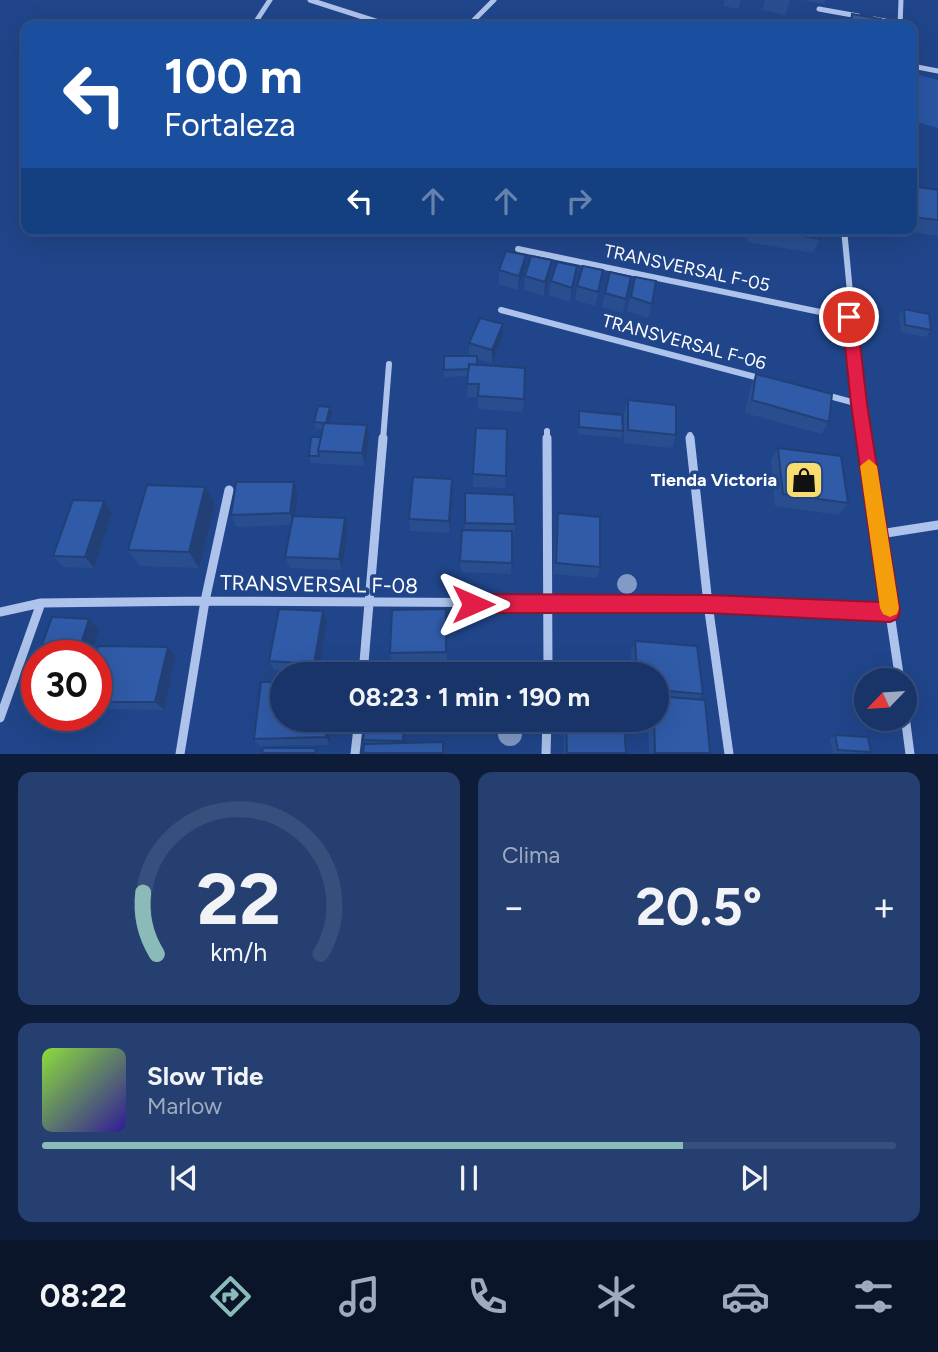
<!DOCTYPE html>
<html lang="es">
<head>
<meta charset="utf-8">
<style>
	body { margin:0; font-family:Figtree,sans-serif; background:#253f71; color:#f1f3f6; height:100vh; display:flex; flex-direction:column; font-size:26px; white-space:nowrap }
	* { box-sizing:border-box; margin:0 }
	p { font-size:23px; color:#9faac0 }
	.icon { flex:none; width:38px; height:38px; fill:none; stroke:currentColor; stroke-width:2; stroke-linecap:round; stroke-linejoin:round }
	.map { position:relative; height:754px; overflow:hidden }
	.side { display:flex; flex-direction:column; gap:18px; padding:18px; background:#0d1d39; flex:1 }
	.side>* { flex:none }
	.banner { position:absolute; left:21px; top:21px; width:896px; height:214px; border-radius:14px; box-shadow:0 7px 28px #0002,0 0 0 2px #364f7c; background:#1a4fa0; color:#fff; overflow:hidden }
	.needle { width:46px; rotate:245deg }
	.fabs { position:absolute; left:854px; top:668px; display:grid; gap:14px }
	.fabs a { display:grid; place-items:center; width:63px; height:63px; border-radius:50%; background:#183468; box-shadow:0 7px 28px #0002,0 0 0 2px #364f7c; font-size:35px }
	.speed { position:absolute; left:21px; top:640px; display:flex; gap:14px; font-size:35px; font-weight:700; text-align:center }
	.speed>* { display:grid; place-content:center; width:91px; height:91px; border-radius:50%; background:#183468; box-shadow:0 7px 28px #0002,0 0 0 2px #364f7c; line-height:1 }
	.speed .limit { border:10px solid #d22; background:#fff; color:#111 }
	.pin { position:absolute; display:grid; place-items:center; width:60px; height:60px; color:#fff; margin:-30px; border:4px solid #fff; border-radius:50%; box-shadow:0 2px 7px #0007 }
	.me { position:absolute; width:77px; margin:-38px; rotate:90deg; stroke-linejoin:round; filter:drop-shadow(0 0 5px #0008) }
	.turn { display:flex; align-items:center; gap:24px; height:147px; padding:0 28px; font-size:32px }
	.turn .icon { width:91px; height:91px; stroke-width:2.5 }
	.turn b { display:block; font-size:49px; line-height:60px }
	.lanes { display:flex; align-items:center; height:66px; padding:0 28px; background:#0003; justify-content:center; gap:35px; direction:ltr }
	.lanes .off { opacity:.35 }
	.big { font-size:52px; font-weight:700; line-height:1.1 }
	.side .widget { flex:1; display:flex; flex-direction:column; justify-content:center; gap:10px; min-width:0; padding:0 24px; border-radius:14px; background:#253f71 }
	.side .dial { align-items:center; gap:0 }
	.dial svg { height:182px; overflow:visible; fill:none; stroke:#364f7c; stroke-width:7; stroke-linecap:round; text-anchor:middle }
	.dial text { fill:#f1f3f6; stroke:none }
	.song { display:flex; align-items:center; gap:21px }
	.cover { width:84px; height:84px; border-radius:10px; background:linear-gradient(135deg,hsl(90 70% 55%),hsl(250 70% 35%)) }
	.played { height:7px; border-radius:4px; background:linear-gradient(90deg,#8bbbb9 75%,#364f7c 75%) }
	.keys { display:flex; justify-content:space-around; direction:ltr }
	.heat { display:flex; justify-content:space-between; align-items:center; font-size:38px; direction:ltr }
	.side .tiles { flex:1; display:grid; gap:18px; grid-template-columns:1fr 1fr }
	.widget:last-child { grid-column:span 2 }
	.trip { position:absolute; left:270px; top:662px; width:399px; height:70px; border-radius:35px; background:#183468; box-shadow:0 7px 28px #0002,0 0 0 2px #364f7c; font-weight:700; line-height:70px; text-align:center }
	.tab-bar { display:flex; height:112px; justify-content:space-around; align-items:center; background:#0a152a; color:#9faac0 }
	.tab-bar .icon { width:49px; height:49px }
	.tab-bar .active { color:#8bbbb9 }
	.tab-bar b { font-size:32px; color:#f1f3f6 }
	.map>svg:first-child { display:block }
	.green { fill:#2a56a3 }
	.lines { fill:none; stroke-linecap:round; stroke-linejoin:round }
	.minor-far2 { stroke:#adc3eb; stroke-width:5 }
	.minor-far1 { stroke:#adc3eb; stroke-width:6 }
	.minor { stroke:#adc3eb; stroke-width:9 }
	.tree { fill:#819ac6 }
	.wall { fill:#294e90 }
	.shaded-wall { fill:#224076 }
	.building { fill:#305ba8; stroke:#224076; stroke-width:2 }
	.route { fill:#e11d48; stroke:#92132f; stroke-width:2 }
	.slow { fill:#f59e0b }
	.labels { text-anchor:middle; dominant-baseline:central; stroke-width:7; stroke-linejoin:round; paint-order:stroke }
	.street-label { font-size:18px; fill:#fff; stroke:#20458a }
	.poi-label { font-size:18px; font-weight:bold; fill:#fff; stroke:#20458a; text-anchor:end }
	.near-street-label { font-size:21px; fill:#fff; stroke:#20458a }
</style>
</head>
<body>
<div class="map">
<svg width="938" height="754" viewBox="0 0 938 754">
	<rect width="100%" height="100%" fill="#20458a"/>
	<!-- green -->
	<path class="green" d="M912,73L938,80V128L912,121Z"/>
	<g class="lines">
		<!-- minor-far2 -->
		<path class="minor-far2" d="M310,0L391,26
			M819,9L858,16
			M874,19L900,24
			M253,26L270,0
			M468,26L494,0
			M900,26L901,0
			M912,66L938,71"/>
		<!-- minor-far1 -->
		<path class="minor-far1" d="M844,229L864,440
			M518,249L849,318
			M501,310L763,379
			M822,394L859,404
			M547,431V440
			M690,435L691,440
			M383,440L389,364"/>
		<!-- minor -->
		<path class="minor" d="M547,438L548,674
			M690,438L708,604L729,754
			M864,438L900,681
			M880,534L938,525
			M0,612L41,603L205,601L708,604L890,612
			M363,674L383,438
			M905,716L910,754
			M0,718L41,603
			M180,754L205,601L229,490
			M355,754L359,719
			M546,754L547,719"/>
	</g>
	<!-- trees -->
	<g class="tree">
		<circle cx="627" cy="584" r="10"/>
		<circle cx="510" cy="734" r="12"/>
	</g>
	<!-- wall -->
	<path class="wall" d="M725,0H741L738,9L723,6Z
		M765,0H790L785,15L762,10Z
		M807,0H825L824,4L807,1Z
		M852,14L880,26H849Z
		M912,186L938,190V236L892,229H912Z
		M748,229H820V239L813,253L747,242Z
		M577,266L575,280L570,302L549,295L551,281Z
		M525,269L518,290L499,284V270Z
		M550,275L544,296L524,290L525,276Z
		M631,277L623,313L602,307L605,293Z
		M635,277L652,304L648,318L627,311Z
		M601,284L595,306L575,300L577,286Z
		M904,309L931,330L926,337L901,332L899,316Z
		M502,337L492,363L477,359V365L524,399L522,412L478,409V397H467L468,376L444,377V356H469V343Z
		M756,374L829,422L821,434L745,413L750,388Z
		M628,400L676,435L672,448L624,443V413Z
		M579,411L623,431L621,438L578,434V418Z
		M332,413L330,423L369,438L365,466L311,463L309,456L321,437L322,429H316L314,422Z
		M778,448L848,503L839,515L775,506L771,460Z
		M473,474L506,476L505,488L473,487Z
		M452,479L453,491L450,533L410,531L409,519Z
		M465,493L515,524L514,536H512L511,574L461,572L460,561L465,530Z
		M298,494L295,516L345,518L348,529L342,570L290,568L285,557L291,525L236,527L231,515Z
		M215,504L199,568L140,566L128,550Z
		M112,513L94,568L63,567L53,556Z
		M558,513L600,567L597,578L553,574L556,525Z
		M323,611L327,621L319,672L274,670L269,661Z
		M447,619V661L392,662L390,653Z
		M635,641L703,694L699,699L710,753H649L648,719H656V674H632L631,651Z
		M168,647L176,656L164,710L96,709V656Z
		M331,719L330,745L260,746L254,739Z
		M365,719H406L405,743L365,744L363,740Z
		M461,719H520L461,720Z
		M563,719H620L618,722Z
		M566,724L626,753H564L563,732Z
		M835,735L871,752L869,753H833L830,739Z"/>
	<!-- shaded-wall -->
	<path class="shaded-wall" d="M526,255L525,269L518,290L519,276Z
		M552,260L550,275L544,296L545,282Z
		M577,266L575,280L570,302L572,288Z
		M503,324L502,337L492,363V350Z
		M330,407L332,413L328,430L326,423Z
		M367,425L369,438L365,466L362,453Z
		M452,479L453,491L450,533L449,521Z
		M294,482L298,494L294,525L290,513Z
		M205,487L215,504L199,568L189,552Z
		M104,501L112,513L94,568L85,557Z
		M345,518L348,529L342,570L339,559Z
		M323,611L327,621L319,672L314,664Z
		M89,619L99,629L90,656H77Z
		M168,647L176,656L164,710L155,702Z
		M327,719H331L330,745L326,737Z
		M404,719H406L405,748L403,741Z"/>
	<!-- building -->
	<path class="building" d="M852,14L881,19L880,26H873L851,23Z
		M341,19L363,25L333,26Z
		M912,186L938,190V220L912,217Z
		M763,229H820V239Z
		M506,251L526,255L519,276L499,270Z
		M531,256L552,260L545,282L525,276Z
		M557,262L577,266L572,288L551,281Z
		M583,266L603,270L598,292L577,286Z
		M610,272L631,277L626,299L605,293Z
		M635,277L656,281L652,304L631,297Z
		M904,309L929,314L931,330L905,325Z
		M480,318L503,324L492,350L469,343Z
		M444,356H477V365L469,364V369L444,370Z
		M469,364L525,368L524,399L478,396L479,384H467Z
		M756,374L832,394L829,422L752,400Z
		M628,400L676,405V435L628,430Z
		M318,406L330,407L326,423L314,422Z
		M579,411L622,415L623,431L579,427Z
		M324,423L367,425L362,453L318,451Z
		M476,428L507,429L506,476L473,474Z
		M311,437H321L318,451L319,456H309Z
		M778,448L841,456L848,503L783,494Z
		M413,477L452,479L449,521L409,519Z
		M236,482H294L290,513L231,515Z
		M147,485L205,487L189,552L128,550Z
		M465,493L514,495L515,524L465,523Z
		M73,500L104,501L85,557L53,556Z
		M558,513L600,517V567L556,563Z
		M293,516L345,518L339,559L285,557Z
		M462,530L512,531V563L460,561Z
		M279,609L323,611L314,664L269,661Z
		M446,609V652L390,653L392,610Z
		M52,617L89,619L77,656H38Z
		M635,641L697,646L703,694L656,690V674H637Z
		M98,646L168,647L155,702H96L95,656Z
		M261,682H282V719H327L326,737L254,739Z
		M656,696L705,700L710,753H655L654,719H656Z
		M365,719H404L403,741L363,740Z
		M566,724L624,726L626,753H567Z
		M835,735L868,737L871,752L838,750Z
		M443,742V753H363L364,744Z
		M263,748H316L315,753H262Z"/>
	<!-- route -->
	<path class="route" d="M849,312L857,317L867,404L900,612L897,619L890,622L708,613H473L466,610L463,604L466,597L473,594L708,595L879,602L851,404L842,317Z"/>
	<!-- slow -->
	<path class="slow" d="M869,459L877,466L899,608L897,614L890,617L883,614L880,608L860,466Z"/>
	<!-- icons -->
	<defs>
		<g id="shop-square" transform="scale(2.0125)"><rect x="-9" y="-9" width="18" height="18" rx="4" fill="#f8dc6d" stroke="#20458a"/><path d="M-5-2.5h2.3a2.7 3.5 0 0 1 5.4 0H5L5.5 6h-11ZM-1.5-2.5h3a1.5 2.3 0 0 0-3 0Z" fill="#111"/></g>
	</defs>
	<g fill-rule="evenodd">
		<use href="#shop-square" x="804" y="480"/>
	</g>
	<g class="labels">
		<!-- street labels -->
		<g class="street-label">
			<text transform="translate(687 268) rotate(12)">TRANSVERSAL F-05</text>
			<text transform="translate(684 342) rotate(15)">TRANSVERSAL F-06</text>
		</g>
		<!-- poi labels -->
		<g class="poi-label">
			<text x="777" y="480">Tienda Victoria</text>
		</g>
		<!-- near-street labels -->
		<g class="near-street-label">
			<text transform="translate(319 584) rotate(1)">TRANSVERSAL F-08</text>
		</g>
	</g>
</svg>
<div class="fabs">
<a><svg class="needle" viewBox="-14 -14 28 28"><path d="M0-13l5 13h-10z" fill="#e53935"/><path d="M0 13l5-13h-10z" fill="#9faac0"/></svg></a>
</div>
<div class="speed"><div class="limit">30</div></div>
<div class="pin" style="left:849px;top:317px;background:#d93025"><svg class="icon" aria-label="arrive" viewBox="0 0 24 24"><path d="M6 21V4h12l-3 4 3 4H6"/></svg></div>
<svg class="me" style="left:473px;top:604px" viewBox="-20 -20 40 40"><path d="M0-17L14 15 0 8-14 15z" fill="#e11d48" stroke="#fff" stroke-width="4"/></svg>
<div class="trip">08:23 · 1 min · 190 m</div>
<div class="banner">
<div class="turn"><svg class="icon" aria-label="left" viewBox="0 0 24 24"><path d="M17 20v-9H6M10 6l-5 5 5 5"/></svg><div><b>100 m</b>Fortaleza</div></div>
<div class="lanes"><svg class="icon" aria-label="left" viewBox="0 0 24 24"><path d="M17 20v-9H6M10 6l-5 5 5 5"/></svg><svg class="icon off" aria-label="ahead" viewBox="0 0 24 24"><path d="M12 20V5M6 11l6-6 6 6"/></svg><svg class="icon off" aria-label="ahead" viewBox="0 0 24 24"><path d="M12 20V5M6 11l6-6 6 6"/></svg><svg class="icon off" aria-label="right" viewBox="0 0 24 24"><path d="M7 20v-9h11M14 6l5 5-5 5"/></svg></div>
</div>
</div>
<section class="side">
<div class="tiles">
<div class="widget dial"><svg viewBox="0 0 100 80">
<path d="M14 69A42 42 0 1 1 86 69"/>
<path d="M14 69A42 42 0 0 1 8 42" stroke="#8bbbb9"/>
<text x="50" y="56" font-size="32" font-weight="700">22</text>
<text x="50" y="72" font-size="11">km/h</text>
</svg></div>
<div class="widget"><p>Clima</p>
<div class="heat"><a>−</a><b class="big">20.5°</b><a>+</a></div>
</div>
<div class="widget">
<div class="song"><i class="cover"></i><div><b>Slow Tide</b><p>Marlow</p></div></div>
<div class="played"></div>
<div class="keys"><svg class="icon" aria-label="previous" viewBox="0 0 24 24"><path d="M18 5L8 12l10 7zM5 5v14"/></svg><svg class="icon" aria-label="pause" viewBox="0 0 24 24"><path d="M8 5v14M16 5v14"/></svg><svg class="icon" aria-label="next" viewBox="0 0 24 24"><path d="M6 5l10 7-10 7zM19 5v14"/></svg></div>
</div>
</div>
</section>
<nav class="tab-bar">
<b>08:22</b>
<svg class="icon active" aria-label="directions" viewBox="0 0 24 24"><path d="M12 3l9 9-9 9-9-9zM9 14v-3h6M13 9l2 2-2 2"/></svg>
<svg class="icon" aria-label="music" viewBox="0 0 24 24"><path d="M9 18V5l10-2v13"/><circle cx="6" cy="18" r="3"/><circle cx="16" cy="16" r="3"/></svg>
<svg class="icon" aria-label="phone" viewBox="0 0 24 24"><path d="M5 4h4l2 5-3 2q2 4 5 5l2-3 5 2v4C11 20 4 13 5 4z"/></svg>
<svg class="icon" aria-label="climate" viewBox="0 0 24 24"><path d="M12 3v18M4 7l16 10M4 17L20 7"/></svg>
<svg class="icon" aria-label="car" viewBox="0 0 24 24"><path d="M5 17H2v-5l4-1 3-4h7l3 4 3 1v5h-3M9 17h6M6 11h13"/><circle cx="7" cy="17" r="2"/><circle cx="17" cy="17" r="2"/></svg>
<svg class="icon" aria-label="filters" viewBox="0 0 24 24"><path d="M4 7h16M4 17h16"/><circle cx="9" cy="7" r="2"/><circle cx="15" cy="17" r="2"/></svg>
</nav>
</body>
</html>
